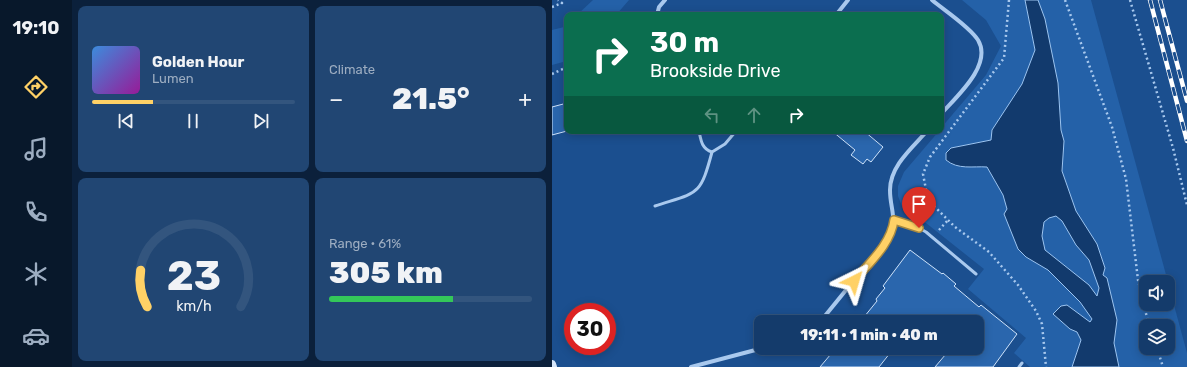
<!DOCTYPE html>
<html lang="en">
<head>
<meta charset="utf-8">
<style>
	body { margin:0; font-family:Rubik,sans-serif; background:#214673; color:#f1f3f6; height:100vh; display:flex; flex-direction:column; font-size:15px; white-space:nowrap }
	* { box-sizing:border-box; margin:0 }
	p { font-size:13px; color:#9dadc1 }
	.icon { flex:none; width:22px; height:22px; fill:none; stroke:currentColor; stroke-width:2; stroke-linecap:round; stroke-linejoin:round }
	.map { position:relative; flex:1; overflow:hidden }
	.side { display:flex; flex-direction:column; gap:6px; padding:6px; background:#0b203b; width:480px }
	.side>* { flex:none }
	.guide { position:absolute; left:12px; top:12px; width:380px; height:122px; border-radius:8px; box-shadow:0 2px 10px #0003,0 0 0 1px #33557e; background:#0b6e4f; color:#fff; overflow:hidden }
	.tools { position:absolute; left:587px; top:275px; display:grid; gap:8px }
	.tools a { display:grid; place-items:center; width:36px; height:36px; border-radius:8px; background:#143b6b; box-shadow:0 2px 10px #0003,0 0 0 1px #33557e; font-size:20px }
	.speed { position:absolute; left:12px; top:303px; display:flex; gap:8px; font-size:20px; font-weight:700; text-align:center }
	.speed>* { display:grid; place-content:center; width:52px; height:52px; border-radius:50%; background:#143b6b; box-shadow:0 2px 10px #0003,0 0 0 1px #33557e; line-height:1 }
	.speed .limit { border:6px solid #d22; background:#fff; color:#111 }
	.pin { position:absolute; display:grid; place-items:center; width:34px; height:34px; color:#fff; margin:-41px -17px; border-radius:50% 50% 50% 0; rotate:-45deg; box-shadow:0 0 4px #0007 }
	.pin .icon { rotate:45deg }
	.me { position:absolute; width:44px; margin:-22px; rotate:40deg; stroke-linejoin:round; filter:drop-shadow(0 0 3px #0008) }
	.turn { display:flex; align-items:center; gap:14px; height:84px; padding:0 20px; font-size:18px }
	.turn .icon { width:52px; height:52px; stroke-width:2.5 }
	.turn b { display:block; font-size:28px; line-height:34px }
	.lanes { display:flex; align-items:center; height:38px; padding:0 20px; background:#0003; justify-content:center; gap:20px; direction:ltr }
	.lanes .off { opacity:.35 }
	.big { font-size:30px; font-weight:800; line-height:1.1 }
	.side .tile { flex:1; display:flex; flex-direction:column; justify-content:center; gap:6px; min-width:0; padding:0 14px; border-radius:8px; background:#214673 }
	.side .dial { align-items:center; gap:0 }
	.dial svg { height:104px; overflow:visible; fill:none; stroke:#33557e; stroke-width:7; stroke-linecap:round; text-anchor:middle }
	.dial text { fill:#f1f3f6; stroke:none }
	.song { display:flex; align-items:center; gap:12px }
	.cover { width:48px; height:48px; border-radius:6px; background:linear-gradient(135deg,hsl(210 70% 55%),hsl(300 70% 35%)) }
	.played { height:4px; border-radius:2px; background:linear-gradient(90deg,#ffd166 30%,#33557e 30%) }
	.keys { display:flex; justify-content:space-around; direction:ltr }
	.heat { display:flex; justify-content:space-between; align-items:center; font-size:22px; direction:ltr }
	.charge { height:6px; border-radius:3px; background:linear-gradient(90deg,#34c759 61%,#33557e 0) }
	.side .tiles { flex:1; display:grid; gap:6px; grid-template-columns:repeat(2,1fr) }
	.trip { position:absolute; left:202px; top:315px; width:230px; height:40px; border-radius:8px; background:#143b6b; box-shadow:0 2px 10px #0003,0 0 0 1px #33557e; font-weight:800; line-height:40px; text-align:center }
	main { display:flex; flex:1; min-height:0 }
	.menu { display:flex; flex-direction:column; width:72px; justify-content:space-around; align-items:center; background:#08182b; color:#9dadc1 }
	.menu .icon { width:28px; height:28px }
	.menu .active { color:#ffd166 }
	.menu b { font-size:18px; color:#f1f3f6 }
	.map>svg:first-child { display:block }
	.green { fill:#2461a8; fill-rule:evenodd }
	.water { fill:#123a6d; stroke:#9cc4f0; fill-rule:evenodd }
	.building { fill:#2a66ad; stroke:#cfe3fa }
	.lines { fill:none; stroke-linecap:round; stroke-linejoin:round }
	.path { stroke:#a9c9ee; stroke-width:2.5; stroke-dasharray:2 3; stroke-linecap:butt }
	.lane { stroke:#a9c9ee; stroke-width:3 }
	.street { stroke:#a9c9ee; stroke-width:4 }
	.secondary { stroke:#d6e6fa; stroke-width:8 }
	.rail-casing { stroke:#fff; stroke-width:4.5 }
	.rail { stroke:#1b4f8f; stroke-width:3; stroke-dasharray:9; stroke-linecap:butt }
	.route-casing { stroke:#a68842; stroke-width:10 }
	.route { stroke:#ffd166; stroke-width:7 }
</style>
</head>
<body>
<main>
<nav class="menu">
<b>19:10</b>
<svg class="icon active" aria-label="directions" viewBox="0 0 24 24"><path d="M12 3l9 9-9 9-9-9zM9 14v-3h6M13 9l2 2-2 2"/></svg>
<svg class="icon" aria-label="music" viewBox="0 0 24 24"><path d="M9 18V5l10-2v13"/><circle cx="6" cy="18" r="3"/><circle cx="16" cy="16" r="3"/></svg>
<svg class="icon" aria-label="phone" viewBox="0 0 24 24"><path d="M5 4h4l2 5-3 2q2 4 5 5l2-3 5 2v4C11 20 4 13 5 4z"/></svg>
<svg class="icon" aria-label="climate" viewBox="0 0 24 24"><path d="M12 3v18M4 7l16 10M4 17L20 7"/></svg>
<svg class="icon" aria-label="car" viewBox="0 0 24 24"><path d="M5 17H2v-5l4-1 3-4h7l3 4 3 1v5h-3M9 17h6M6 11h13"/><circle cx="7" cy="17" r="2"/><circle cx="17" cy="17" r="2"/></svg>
</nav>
<section class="side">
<div class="tiles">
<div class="tile">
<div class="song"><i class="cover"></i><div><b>Golden Hour</b><p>Lumen</p></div></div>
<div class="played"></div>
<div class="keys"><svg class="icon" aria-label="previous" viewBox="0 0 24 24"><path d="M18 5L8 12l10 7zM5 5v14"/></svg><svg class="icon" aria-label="pause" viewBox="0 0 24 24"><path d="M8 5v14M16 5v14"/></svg><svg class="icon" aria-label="next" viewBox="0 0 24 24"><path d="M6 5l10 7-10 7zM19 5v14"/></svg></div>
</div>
<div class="tile"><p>Climate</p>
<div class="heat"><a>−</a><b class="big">21.5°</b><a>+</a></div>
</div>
<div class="tile dial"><svg viewBox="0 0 100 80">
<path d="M14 69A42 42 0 1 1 86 69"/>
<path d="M14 69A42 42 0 0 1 9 41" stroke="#ffd166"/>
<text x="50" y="56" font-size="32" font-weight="700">23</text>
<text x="50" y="72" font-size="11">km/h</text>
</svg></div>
<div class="tile"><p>Range · 61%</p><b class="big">305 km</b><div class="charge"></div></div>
</div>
</section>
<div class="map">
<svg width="635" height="367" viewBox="0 0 635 367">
	<rect width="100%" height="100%" fill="#1b4f8f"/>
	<!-- green -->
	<path class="green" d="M41,0H77L64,15H25Z
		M410,0H539L616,282H594V304H616V283L635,353V367H478L462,353L474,338L416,289L432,269L374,223L361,219L351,209L346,196V186L352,172L387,131H389V128L434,75L449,46L434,20ZM594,326H616V348H594Z
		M15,24V59L11,62L0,65V30L12,27Z"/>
	<!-- water -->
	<path class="water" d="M473,0H486L493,19L506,83L509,130L512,141L510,171L524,211L545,244L553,268L551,275L555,278L565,320L562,343L567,367H520L529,340L525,332L518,329L501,314L509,306L515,305L538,322L540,319L528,302L496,270L474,257L466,249L452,214L455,209L451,195L435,167C421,166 406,170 394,160V153L399,148L439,140L440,130L470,84L483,50ZM504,216L510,221L524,245L537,260L547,288L545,296L537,285L493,250L490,236L492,222L497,218Z"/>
	<!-- building -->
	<path class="building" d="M15,103V131L0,135V107Z
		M280,131H312L331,147L319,162L315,159L311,164L299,155L303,150Z
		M358,250L390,274L391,273L404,284L402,286L427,307L429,305L465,334L441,367H383L399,348H425V322H308L325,301L324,299L333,288L331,286Z
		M284,348H342L327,367H268Z"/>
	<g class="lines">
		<!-- path -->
		<path class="path" d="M457,0L452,58L378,157L371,174L376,200L403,227L437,252L466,285L484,311L490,324L494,367
			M513,0L560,127L574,179L586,280L597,326
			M578,0L621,148L635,205
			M0,7L10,3L6,0
			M0,74L15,67
			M387,230L396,220
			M605,348L611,367"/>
		<!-- lane -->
		<path class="lane" d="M147,131C149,141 150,149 160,152L173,144L184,131
			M103,206C146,192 148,197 160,152
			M342,220L367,228L374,232L424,274
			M467,367L470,363"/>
		<!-- street -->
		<path class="street" d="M380,0C393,11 417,26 426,40C441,65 404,97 389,114
			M105,15L107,7L113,0
			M284,15L296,0
			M268,322L338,236C345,215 338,209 338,190C338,166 360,148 375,131
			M139,367L211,348"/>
		<!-- secondary -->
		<path class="secondary" d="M0,364L1,367"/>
		<!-- rail casing -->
		<g class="rail-casing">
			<path id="rail" d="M598,0L635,141
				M608,0L635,101"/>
		</g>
		<!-- rail -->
		<use href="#rail" class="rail"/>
	</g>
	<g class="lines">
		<!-- route casing -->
		<g class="route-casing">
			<path id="route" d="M302,281C317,263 339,244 342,220L367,228"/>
		</g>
		<!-- route -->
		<use href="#route" class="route"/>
	</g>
</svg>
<div class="tools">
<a><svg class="icon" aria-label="sound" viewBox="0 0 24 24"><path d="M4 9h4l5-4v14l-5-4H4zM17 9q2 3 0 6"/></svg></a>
<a><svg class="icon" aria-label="layers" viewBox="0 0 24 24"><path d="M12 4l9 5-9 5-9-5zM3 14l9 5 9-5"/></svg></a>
</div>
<div class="speed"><div class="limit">30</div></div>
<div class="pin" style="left:367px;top:228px;background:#d93025"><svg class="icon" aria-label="arrive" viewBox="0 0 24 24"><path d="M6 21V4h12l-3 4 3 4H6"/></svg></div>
<svg class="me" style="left:302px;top:281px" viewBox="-20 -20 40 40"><path d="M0-17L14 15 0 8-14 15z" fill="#ffd166" stroke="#fff" stroke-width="4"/></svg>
<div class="trip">19:11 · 1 min · 40 m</div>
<div class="guide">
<div class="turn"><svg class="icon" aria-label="right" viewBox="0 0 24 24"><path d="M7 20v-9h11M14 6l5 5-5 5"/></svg><div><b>30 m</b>Brookside Drive</div></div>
<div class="lanes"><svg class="icon off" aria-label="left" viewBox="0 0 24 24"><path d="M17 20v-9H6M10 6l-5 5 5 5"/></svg><svg class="icon off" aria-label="ahead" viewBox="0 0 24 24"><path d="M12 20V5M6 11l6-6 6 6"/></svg><svg class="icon" aria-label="right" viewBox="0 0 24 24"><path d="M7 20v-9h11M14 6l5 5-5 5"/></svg></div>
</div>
</div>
</main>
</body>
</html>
